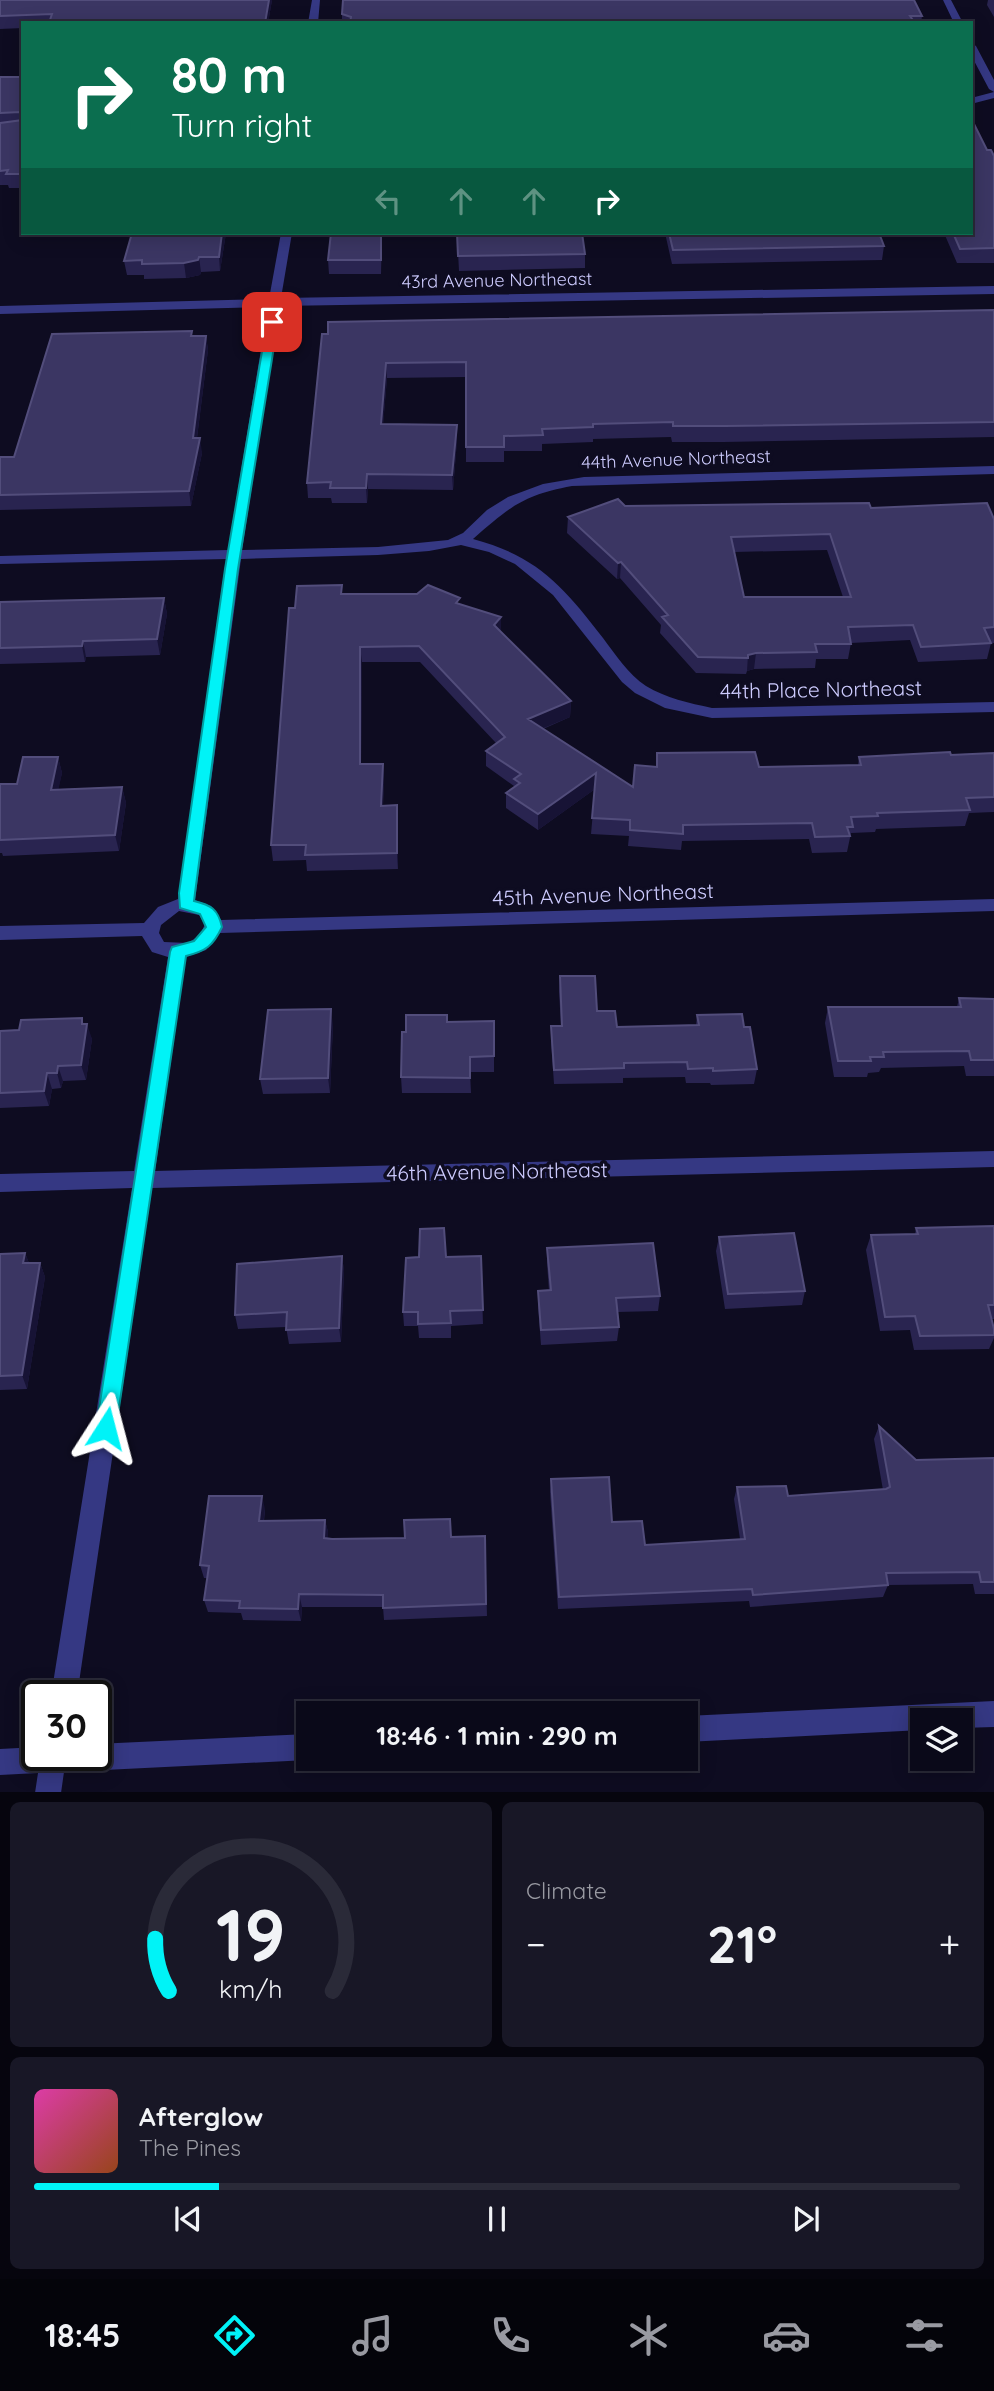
<!DOCTYPE html>
<html lang="en">
<head>
<meta charset="utf-8">
<style>
	body { margin:0; font-family:Quicksand,sans-serif; background:#181726; color:#f1f3f6; height:100vh; display:flex; flex-direction:column; font-size:26px; white-space:nowrap }
	* { box-sizing:border-box; margin:0 }
	p { font-size:23px; color:#999aa2 }
	.icon { flex:none; width:38px; height:38px; fill:none; stroke:currentColor; stroke-width:2; stroke-linecap:round; stroke-linejoin:round }
	.map { position:relative; height:1792px; overflow:hidden }
	.details { display:flex; flex-direction:column; gap:10px; padding:10px; background:#06050e; flex:1 }
	.details>* { flex:none }
	.top-card { position:absolute; left:21px; top:21px; width:952px; height:214px; border-radius:0px; box-shadow:0 4px 18px #0003,0 0 0 2px #2a2a38; background:#0b6e4f; color:#fff; overflow:hidden }
	.controls { position:absolute; left:910px; top:1708px; display:grid; gap:14px }
	.controls a { display:grid; place-items:center; width:63px; height:63px; border-radius:0px; background:#0a0919; box-shadow:0 4px 18px #0003,0 0 0 2px #2a2a38; font-size:35px }
	.speed { position:absolute; left:21px; top:1680px; display:flex; gap:14px; font-size:35px; font-weight:700; text-align:center }
	.speed>* { display:grid; place-content:center; width:91px; height:91px; border-radius:50%; background:#0a0919; box-shadow:0 4px 18px #0003,0 0 0 2px #2a2a38; line-height:1 }
	.speed .limit { border:4px solid #111; border-radius:10px; background:#fff; color:#111 }
	.pin { position:absolute; display:grid; place-items:center; width:60px; height:60px; color:#fff; margin:-30px; border-radius:14px; box-shadow:0 4px 10px #0006 }
	.me { position:absolute; width:77px; margin:-38px; rotate:9deg; stroke-linejoin:round; filter:drop-shadow(0 0 5px #0008) }
	.turn { display:flex; align-items:center; gap:24px; height:147px; padding:0 35px; font-size:32px }
	.turn .icon { width:91px; height:91px; stroke-width:2.5 }
	.turn b { display:block; font-size:49px; line-height:60px }
	.lanes { display:flex; align-items:center; height:66px; padding:0 35px; background:#0003; justify-content:center; gap:35px; direction:ltr }
	.lanes .off { opacity:.35 }
	.big { font-size:52px; font-weight:700; line-height:1.1 }
	.details .card { flex:1; display:flex; flex-direction:column; justify-content:center; gap:10px; min-width:0; padding:0 24px; border-radius:10px; background:#181726 }
	.details .dial { align-items:center; gap:0 }
	.dial svg { height:182px; overflow:visible; fill:none; stroke:#2a2a38; stroke-width:7; stroke-linecap:round; text-anchor:middle }
	.dial text { fill:#f1f3f6; stroke:none }
	.song { display:flex; align-items:center; gap:21px }
	.cover { width:84px; height:84px; border-radius:10px; background:linear-gradient(135deg,hsl(320 70% 55%),hsl(20 70% 35%)) }
	.played { height:7px; border-radius:4px; background:linear-gradient(90deg,#00f3f7 20%,#2a2a38 20%) }
	.keys { display:flex; justify-content:space-around; direction:ltr }
	.heat { display:flex; justify-content:space-between; align-items:center; font-size:38px; direction:ltr }
	.details .tiles { flex:1; display:grid; gap:10px; grid-template-columns:1fr 1fr }
	.card:last-child { grid-column:span 2 }
	.trip { position:absolute; left:296px; top:1701px; width:402px; height:70px; border-radius:0px; background:#0a0919; box-shadow:0 4px 18px #0003,0 0 0 2px #2a2a38; font-weight:700; line-height:70px; text-align:center }
	.tab-bar { display:flex; height:112px; justify-content:space-around; align-items:center; background:#04040a; color:#999aa2 }
	.tab-bar .icon { width:49px; height:49px }
	.tab-bar .on { color:#00f3f7 }
	.tab-bar b { font-size:32px; color:#f1f3f6 }
	.map>svg:first-child { display:block }
	.lines { fill:none; stroke-linecap:round; stroke-linejoin:round }
	.minor { fill:#353883; fill-rule:evenodd }
	.tertiary { fill:#353883; fill-rule:evenodd }
	.wall { fill:#292450; fill-rule:evenodd }
	.shaded-wall { fill:#171335 }
	.building { fill:#3b3663; stroke:#524d7b; stroke-width:2; fill-rule:evenodd }
	.route { fill:#00f3f7; stroke:#009ea1; stroke-width:2 }
	.labels { text-anchor:middle; dominant-baseline:central; stroke-width:7; stroke-linejoin:round; paint-order:stroke }
	.far-street-label { font-size:18px; fill:#ceccff; stroke:#0e0c21 }
	.street-label { font-size:21px; fill:#ceccff; stroke:#0e0c21 }
</style>
</head>
<body>
<div class="map">
<svg width="994" height="1793" viewBox="0 0 994 1793">
	<rect width="100%" height="100%" fill="#0e0c21"/>
	<g class="lines">
		<!-- minor -->
		<path class="minor" d="M312,0H320L318,23H308Z
			M994,92V98L971,104V98Z
			M281,233H292L281,298L994,286V294L280,306L242,550L378,547L448,540L463,533L487,510L508,497L543,484L584,477L994,466V474L572,486C522,495 509,508 473,539C537,556 563,586 603,638C615,654 628,674 646,686C666,698 689,703 712,708L994,702V712L712,718L665,708L635,693L622,682L553,595L515,564L489,552L461,545L429,551L378,555L241,559L195,900L211,906L221,920L994,899V911L220,933L206,950L186,957L155,1171L994,1151V1167L152,1188L77,1696H51L132,1188L0,1192V1174L134,1171L168,957L152,952L142,936L0,940V926L144,923L158,907L178,899L226,559L0,564V556L228,550L268,307L0,314V306L269,299ZM179,911L199,915L205,924L200,935L188,943L164,942L159,933L161,925Z
			M994,1701V1727L961,1728V1720H922V1730L686,1742V1716Z
			M308,1734V1759H311L308,1760L64,1772L61,1793H35L38,1773L0,1775V1749L37,1747V1755H96V1744Z"/>
		<!-- tertiary -->
		<path class="tertiary" d="M943,0H951L963,23H954Z
			M971,43L976,46L994,80V92L989,89L971,55Z"/>
	</g>
	<!-- wall -->
	<path class="wall" d="M0,0H272L268,23H23V28L0,29Z
		M988,0H994V17L987,5Z
		M342,14L922,16L921,23H342Z
		M0,77H23V188H9L8,185H0Z
		M987,150L994,156V263H957L944,233H971Z
		M226,233L220,271L201,272L200,275L186,278L144,279V275H127L124,261Z
		M331,233H382L381,274H329L328,260Z
		M457,233L585,254V268L459,271Z
		M665,233H879L884,246L882,260L672,264Z
		M994,310V437L723,442H672L671,437L593,439V442L542,444V451H504V462H466V377L387,378L383,424L457,425V440L453,490L368,489L367,503H332L331,498H308L307,483L322,334Z
		M193,336H206L208,350L197,438L202,453L191,506L0,510V457H14Z
		M625,506L871,508L994,519V643H991L987,659L918,662L910,640L851,643L848,659H816L815,668L754,669L747,671L746,674L696,673L660,633L661,625L620,578L617,579L567,533L568,517ZM827,550L843,597H744L734,552Z
		M342,585V594L460,604L501,633L571,701L570,717L543,729L633,787L656,766L657,753L759,767L858,765L859,757L994,753V812L969,813L965,826L876,829L875,832L851,833L847,852L812,853L809,839L682,841L681,850L628,846L629,836L591,834L595,789L538,830L506,808V793L514,787V786L486,766V751L496,743L420,662H362L361,764H383L384,780L383,806L397,805L398,869L307,871L306,860L273,861L271,845L295,608Z
		M164,598L167,614L160,655L86,657L85,662L0,664V602Z
		M58,757L62,773L58,789L122,787L126,803L119,851L3,856L2,853H0V784H17Z
		M560,976L597,1011L617,1027L696,1025L697,1015L744,1027L757,1069L754,1084L711,1085L710,1083H686L685,1077L623,1078V1083L554,1084L551,1041V1026H561L559,991Z
		M959,998L994,999V1076H966L964,1066L881,1068L879,1072L868,1073L867,1077H834L825,1023L828,1007H957Z
		M494,1021V1072H470L471,1093H402L401,1077L406,1032L447,1022Z
		M84,1024L92,1039L86,1080L63,1081L61,1088L52,1089L49,1106L0,1108V1031Z
		M333,1025L330,1093L263,1094L260,1079Z
		M994,1226V1319H992L994,1329V1338L989,1349L914,1350L910,1330L880,1331L866,1250L871,1235L915,1234L916,1228Z
		M719,1237L805,1291L802,1305L725,1309L716,1251Z
		M547,1248L660,1296L658,1311L617,1312L619,1327L617,1341L541,1345L538,1306V1291H549L547,1263Z
		M25,1253L29,1263H40L45,1277L27,1389L0,1390V1254Z
		M342,1256L344,1271L341,1342L289,1344L286,1327L238,1329L235,1315Z
		M481,1256L483,1324L451,1326V1338H419L418,1326H404L403,1312L446,1257Z
		M879,1426L916,1460L994,1458V1594H975L973,1584L888,1585L883,1597L750,1607L749,1601L558,1609L550,1492L551,1479L645,1545L740,1539L734,1499L737,1487L788,1496L883,1490L874,1439Z
		M265,1509L264,1521L325,1520L328,1532L327,1539H332L485,1536L487,1616L384,1620L383,1607H302L301,1621L243,1620L241,1613L208,1612L204,1600L207,1578H204L200,1565Z"/>
	<!-- shaded-wall -->
	<path class="shaded-wall" d="M269,0H272L268,23H265Z
		M222,233H226L220,271L219,257Z
		M199,257L201,272L200,275L186,278L184,263Z
		M206,336L208,350L195,453L193,438Z
		M386,363L387,378L382,439L381,424Z
		M457,425V440L453,490L452,475Z
		M200,438L202,453L191,506L189,491Z
		M367,474L368,489L367,503L366,488Z
		M621,562L620,578L617,579L618,563Z
		M164,598L167,614L160,655L157,639Z
		M501,617V632L494,625Z
		M83,641L86,657L85,662L82,646Z
		M360,647L362,662L361,780L360,764Z
		M756,653L754,669L747,671L748,655Z
		M571,701L570,717L527,735L528,719Z
		M58,757L62,773L55,806L51,790Z
		M383,764L384,780L382,821L381,806Z
		M596,773L595,789L538,830V814Z
		M122,787L126,803L119,851L115,835Z
		M397,805L398,821V869L397,853Z
		M331,1009L333,1025L330,1093L328,1078Z
		M82,1018L86,1032L87,1024L92,1039L86,1080L81,1065Z
		M58,1066L63,1081L61,1088L57,1073Z
		M47,1073L52,1089L49,1106L44,1091Z
		M25,1253L31,1268L23,1263Z
		M342,1256L344,1271L341,1342L339,1328Z
		M40,1263L45,1277L27,1389L22,1375Z
		M262,1496L265,1509L262,1533L259,1521Z
		M325,1520L328,1532L327,1551L324,1538Z
		M299,1594L302,1607L301,1621L298,1609Z"/>
	<!-- building -->
	<path class="building" d="M0,0H269L265,23H49L52,14L0,16Z
		M343,0H914L922,16H910L915,23H350L351,17L342,14Z
		M0,77H23V120L20,112L0,113Z
		M971,118L987,150H991L994,156V248L960,249L953,233H971Z
		M23,120V174H6L8,170L0,171V123Z
		M132,233H222L219,257H199L198,260L184,263L142,264V260L124,261Z
		M331,233H381V260H328Z
		M457,233H582L585,254L458,256Z
		M669,233H879L884,246L673,250Z
		M994,310V422L725,426H673V422L593,424V427L542,429L543,435L504,436V447H466V362L386,363L381,424L457,425L452,475L367,474L366,488H330L331,482L307,483L322,334H328V322Z
		M192,331L191,336H206L193,438H200L189,491L0,495V457H14L52,334Z
		M618,499L625,506L869,503L871,508L987,503L994,519V627L984,628L991,643L921,647L913,625L848,627L851,644H815L817,652L756,653L748,655V658L698,657L662,617L668,615L621,562L618,563L568,517ZM830,534L851,597H744L731,537Z
		M342,585L341,594H417L428,585L460,598L456,603L501,617L494,625L571,701L528,719L633,787L635,765L657,767V753L755,752L759,767L861,765L859,757L950,752L951,755L994,753V797L966,798L970,810L877,813L878,816L851,817L853,827H847L850,836L815,837L812,823L683,825V834L630,830V820L592,818L596,773L538,814L506,793L520,783L514,779L521,774L486,751L505,737L419,646L360,647V764H383L381,806L397,805V853L305,855L306,845H271L289,608H295L297,586Z
		M164,598L157,639L83,641L82,646L0,648V602Z
		M23,757H58L51,790L122,787L115,835L0,840V784H17Z
		M560,976H595L597,1011H615L617,1027L699,1025L697,1015L742,1014L744,1027H750L757,1069L713,1071V1068L688,1069L687,1062L624,1063V1068L554,1070L551,1026H562Z
		M959,998L994,999V1060H971L969,1051L883,1052L884,1057H870L871,1061H838L828,1007H961Z
		M331,1009L328,1078L260,1079L268,1010Z
		M406,1015H447V1022L494,1021V1056L470,1057V1078L401,1077L402,1032H406Z
		M82,1018V1024H87L81,1065L58,1066L57,1073H47L44,1091L0,1093V1031L19,1030L21,1020Z
		M994,1226V1305H988L994,1329V1335L920,1336L915,1316L885,1317L871,1235L918,1234L916,1228Z
		M444,1228L446,1257L481,1256L483,1310L450,1311L451,1323L418,1324V1312H403L406,1258L419,1257L420,1229Z
		M794,1233L805,1291L728,1294L719,1237Z
		M653,1243L660,1296L616,1298L619,1327L541,1330L538,1291L551,1290L547,1248Z
		M25,1253L23,1263H40L22,1375L0,1376V1254Z
		M342,1256L339,1328L286,1330L287,1312L235,1315L237,1264Z
		M879,1426L916,1460L994,1458V1582H981L979,1572L886,1573L888,1585L753,1595L752,1589L559,1597L551,1479L609,1477L612,1522L642,1521L645,1545L745,1539L737,1487L786,1486L788,1496L886,1489L890,1487Z
		M209,1496H262L259,1521L325,1520L324,1538L332,1539L405,1538L404,1520L450,1519L451,1537L485,1536L486,1604L383,1608V1595L299,1594L298,1609L239,1608L240,1601L204,1600L209,1566L200,1565Z"/>
	<!-- route -->
	<path class="route" d="M272,318L278,322L238,569L195,893L194,901C211,905 218,909 222,927C213,946 206,951 186,956L116,1428L113,1435L106,1438L99,1435L96,1428L170,952L172,947L194,941L206,927L200,914L180,908L179,893L225,569L267,322Z"/>
	<g class="labels">
		<!-- far-street labels -->
		<g class="far-street-label">
			<text transform="translate(497 280) rotate(-1)">43rd Avenue Northeast</text>
			<text transform="translate(676 459) rotate(-2)">44th Avenue Northeast</text>
		</g>
		<!-- street labels -->
		<g class="street-label">
			<text transform="translate(821 689) rotate(-1)">44th Place Northeast</text>
			<text transform="translate(603 894) rotate(-2)">45th Avenue Northeast</text>
			<text transform="translate(497 1171) rotate(-1)">46th Avenue Northeast</text>
		</g>
	</g>
</svg>
<div class="controls">
<a><svg class="icon" aria-label="layers" viewBox="0 0 24 24"><path d="M12 4l9 5-9 5-9-5zM3 14l9 5 9-5"/></svg></a>
</div>
<div class="speed"><div class="limit">30</div></div>
<div class="pin" style="left:272px;top:322px;background:#d93025"><svg class="icon" aria-label="arrive" viewBox="0 0 24 24"><path d="M6 21V4h12l-3 4 3 4H6"/></svg></div>
<svg class="me" style="left:106px;top:1428px" viewBox="-20 -20 40 40"><path d="M0-17L14 15 0 8-14 15z" fill="#00f3f7" stroke="#fff" stroke-width="4"/></svg>
<div class="trip">18:46 · 1 min · 290 m</div>
<div class="top-card">
<div class="turn"><svg class="icon" aria-label="right" viewBox="0 0 24 24"><path d="M7 20v-9h11M14 6l5 5-5 5"/></svg><div><b>80 m</b>Turn right</div></div>
<div class="lanes"><svg class="icon off" aria-label="left" viewBox="0 0 24 24"><path d="M17 20v-9H6M10 6l-5 5 5 5"/></svg><svg class="icon off" aria-label="ahead" viewBox="0 0 24 24"><path d="M12 20V5M6 11l6-6 6 6"/></svg><svg class="icon off" aria-label="ahead" viewBox="0 0 24 24"><path d="M12 20V5M6 11l6-6 6 6"/></svg><svg class="icon" aria-label="right" viewBox="0 0 24 24"><path d="M7 20v-9h11M14 6l5 5-5 5"/></svg></div>
</div>
</div>
<section class="details">
<div class="tiles">
<div class="card dial"><svg viewBox="0 0 100 80">
<path d="M14 69A42 42 0 1 1 86 69"/>
<path d="M14 69A42 42 0 0 1 8 46" stroke="#00f3f7"/>
<text x="50" y="56" font-size="32" font-weight="700">19</text>
<text x="50" y="72" font-size="11">km/h</text>
</svg></div>
<div class="card"><p>Climate</p>
<div class="heat"><a>−</a><b class="big">21°</b><a>+</a></div>
</div>
<div class="card">
<div class="song"><i class="cover"></i><div><b>Afterglow</b><p>The Pines</p></div></div>
<div class="played"></div>
<div class="keys"><svg class="icon" aria-label="previous" viewBox="0 0 24 24"><path d="M18 5L8 12l10 7zM5 5v14"/></svg><svg class="icon" aria-label="pause" viewBox="0 0 24 24"><path d="M8 5v14M16 5v14"/></svg><svg class="icon" aria-label="next" viewBox="0 0 24 24"><path d="M6 5l10 7-10 7zM19 5v14"/></svg></div>
</div>
</div>
</section>
<nav class="tab-bar">
<b>18:45</b>
<svg class="icon on" aria-label="directions" viewBox="0 0 24 24"><path d="M12 3l9 9-9 9-9-9zM9 14v-3h6M13 9l2 2-2 2"/></svg>
<svg class="icon" aria-label="music" viewBox="0 0 24 24"><path d="M9 18V5l10-2v13"/><circle cx="6" cy="18" r="3"/><circle cx="16" cy="16" r="3"/></svg>
<svg class="icon" aria-label="phone" viewBox="0 0 24 24"><path d="M5 4h4l2 5-3 2q2 4 5 5l2-3 5 2v4C11 20 4 13 5 4z"/></svg>
<svg class="icon" aria-label="climate" viewBox="0 0 24 24"><path d="M12 3v18M4 7l16 10M4 17L20 7"/></svg>
<svg class="icon" aria-label="car" viewBox="0 0 24 24"><path d="M5 17H2v-5l4-1 3-4h7l3 4 3 1v5h-3M9 17h6M6 11h13"/><circle cx="7" cy="17" r="2"/><circle cx="17" cy="17" r="2"/></svg>
<svg class="icon" aria-label="filters" viewBox="0 0 24 24"><path d="M4 7h16M4 17h16"/><circle cx="9" cy="7" r="2"/><circle cx="15" cy="17" r="2"/></svg>
</nav>
</body>
</html>
